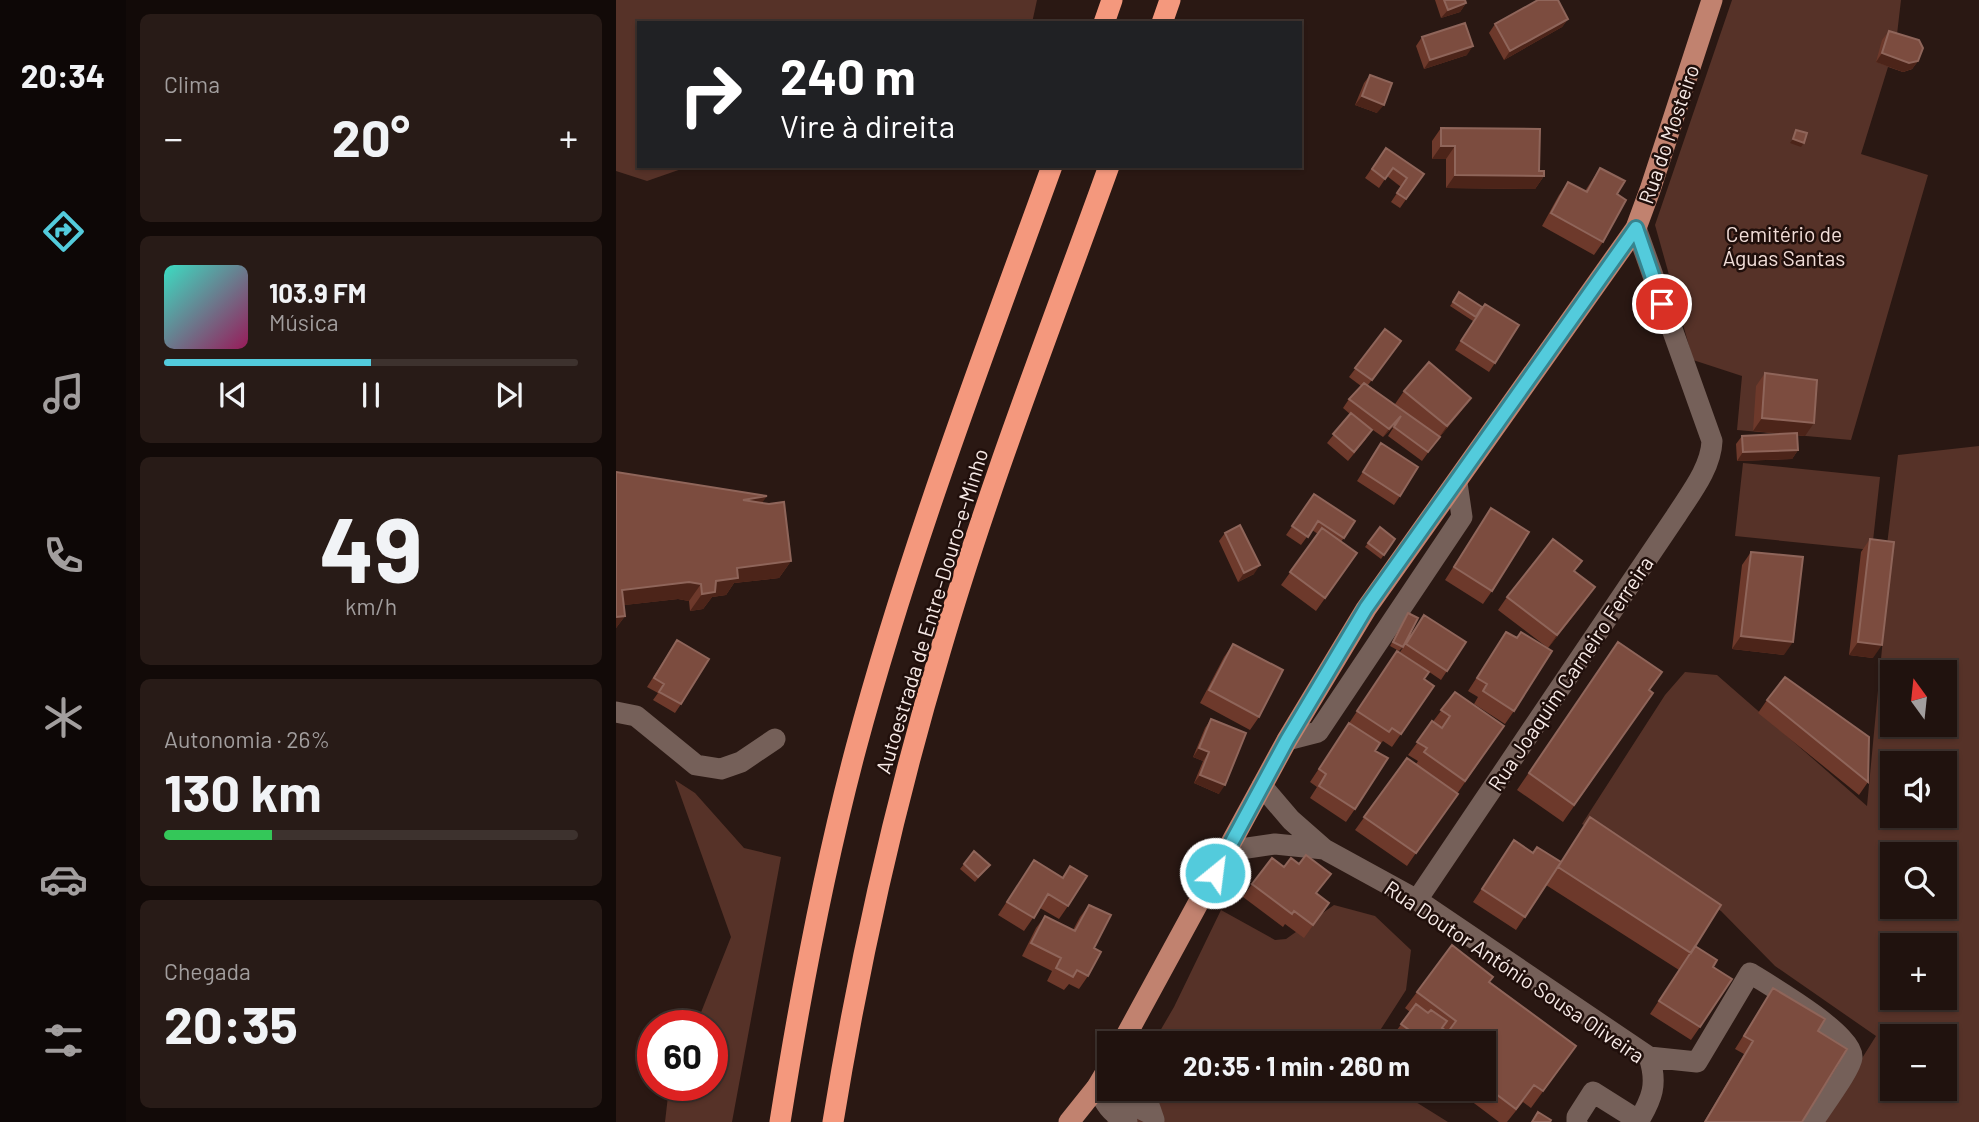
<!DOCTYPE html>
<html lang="pt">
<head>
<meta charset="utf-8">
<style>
	body { margin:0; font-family:Barlow,sans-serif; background:#281b17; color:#f1f3f6; height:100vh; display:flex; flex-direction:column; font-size:26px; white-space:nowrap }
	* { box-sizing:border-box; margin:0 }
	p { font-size:23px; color:#a29e9e }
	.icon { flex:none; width:38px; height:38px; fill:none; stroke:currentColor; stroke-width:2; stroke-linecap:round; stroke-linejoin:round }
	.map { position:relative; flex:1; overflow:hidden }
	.sheet { display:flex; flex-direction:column; gap:14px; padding:14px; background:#120a08; width:490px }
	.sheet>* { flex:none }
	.banner { position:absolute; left:21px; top:21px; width:665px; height:147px; border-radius:0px; box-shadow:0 2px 5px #0004,0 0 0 2px #3d322e; background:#202124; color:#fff; overflow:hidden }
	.needle { width:46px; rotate:345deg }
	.tools { position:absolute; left:1264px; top:660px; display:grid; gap:14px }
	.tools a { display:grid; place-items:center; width:77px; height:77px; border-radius:0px; background:#20120e; box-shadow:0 2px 5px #0004,0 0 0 2px #3d322e; font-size:35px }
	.speed { position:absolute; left:21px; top:1010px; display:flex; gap:14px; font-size:35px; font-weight:700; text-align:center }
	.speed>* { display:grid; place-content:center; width:91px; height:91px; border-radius:50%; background:#20120e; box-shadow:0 2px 5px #0004,0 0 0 2px #3d322e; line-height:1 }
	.speed .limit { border:10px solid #d22; background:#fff; color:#111 }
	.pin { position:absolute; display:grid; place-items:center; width:60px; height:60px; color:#fff; margin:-30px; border:4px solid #fff; border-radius:50%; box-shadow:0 2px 7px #0007 }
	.me { position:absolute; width:77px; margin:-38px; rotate:29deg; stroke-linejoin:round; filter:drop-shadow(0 0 5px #0008) }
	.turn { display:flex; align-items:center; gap:24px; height:147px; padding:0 28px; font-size:32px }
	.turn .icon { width:91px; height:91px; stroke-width:2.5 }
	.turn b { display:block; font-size:49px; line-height:60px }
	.big { font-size:52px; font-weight:700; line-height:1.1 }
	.sheet .tile { flex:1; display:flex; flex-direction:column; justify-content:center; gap:10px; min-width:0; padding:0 24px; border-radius:10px; background:#281b17 }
	.sheet .dial { align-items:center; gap:0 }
	.dial b { font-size:91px; line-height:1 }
	.song { display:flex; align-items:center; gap:21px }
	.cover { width:84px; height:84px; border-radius:10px; background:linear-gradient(135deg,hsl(170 70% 55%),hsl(330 70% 35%)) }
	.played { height:7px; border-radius:4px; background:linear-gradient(90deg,#53cbdc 50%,#3d322e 50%) }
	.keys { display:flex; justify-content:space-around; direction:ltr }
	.heat { display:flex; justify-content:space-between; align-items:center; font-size:38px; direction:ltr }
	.charge { height:10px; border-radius:5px; background:linear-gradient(90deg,#34c759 26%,#3d322e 0) }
	.trip { position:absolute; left:481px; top:1031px; width:399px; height:70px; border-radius:0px; background:#20120e; box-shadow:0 2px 5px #0004,0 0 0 2px #3d322e; font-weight:700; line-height:70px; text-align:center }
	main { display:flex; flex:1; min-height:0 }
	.tab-bar { display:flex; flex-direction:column; width:126px; justify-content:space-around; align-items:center; background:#0d0706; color:#a29e9e }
	.tab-bar .icon { width:49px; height:49px }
	.tab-bar .current { color:#53cbdc }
	.tab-bar b { font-size:32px; color:#f1f3f6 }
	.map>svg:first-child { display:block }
	.green { fill:#563228; fill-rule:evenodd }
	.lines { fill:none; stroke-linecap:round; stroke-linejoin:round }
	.minor { stroke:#756059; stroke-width:21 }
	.major { stroke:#c1826f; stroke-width:21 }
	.highway { stroke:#f4987d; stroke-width:21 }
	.wall { fill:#6d392b }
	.shaded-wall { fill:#4c2419 }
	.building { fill:#7c4c3f; stroke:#8f655a; stroke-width:2 }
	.route-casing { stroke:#36848f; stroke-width:18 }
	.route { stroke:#53cbdc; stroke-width:12 }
	.labels { text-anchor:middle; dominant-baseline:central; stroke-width:5; stroke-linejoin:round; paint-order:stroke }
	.street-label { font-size:21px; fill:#f7eae7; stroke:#200f0b }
	.park-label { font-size:21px; fill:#f2ded9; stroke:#200f0b }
</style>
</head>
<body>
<main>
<nav class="tab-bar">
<b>20:34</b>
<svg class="icon current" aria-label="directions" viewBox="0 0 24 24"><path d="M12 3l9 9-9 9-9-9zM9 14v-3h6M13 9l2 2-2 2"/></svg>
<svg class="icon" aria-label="music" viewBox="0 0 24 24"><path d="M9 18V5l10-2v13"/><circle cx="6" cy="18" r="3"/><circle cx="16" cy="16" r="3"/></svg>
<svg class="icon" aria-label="phone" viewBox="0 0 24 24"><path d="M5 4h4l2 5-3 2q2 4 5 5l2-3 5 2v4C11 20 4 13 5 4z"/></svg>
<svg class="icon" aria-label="climate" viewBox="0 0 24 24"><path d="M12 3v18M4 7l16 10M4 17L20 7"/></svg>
<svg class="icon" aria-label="car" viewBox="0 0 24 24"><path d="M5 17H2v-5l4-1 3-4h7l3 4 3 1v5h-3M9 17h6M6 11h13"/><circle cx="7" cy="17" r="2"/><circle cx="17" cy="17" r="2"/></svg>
<svg class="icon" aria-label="filters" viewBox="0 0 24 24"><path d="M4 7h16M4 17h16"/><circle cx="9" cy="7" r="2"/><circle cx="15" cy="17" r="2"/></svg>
</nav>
<section class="sheet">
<div class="tile"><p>Clima</p>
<div class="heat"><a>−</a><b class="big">20°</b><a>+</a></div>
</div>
<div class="tile">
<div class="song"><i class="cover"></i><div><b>103.9 FM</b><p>Música</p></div></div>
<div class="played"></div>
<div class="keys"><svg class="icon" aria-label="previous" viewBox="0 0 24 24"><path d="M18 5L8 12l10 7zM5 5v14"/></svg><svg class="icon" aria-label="pause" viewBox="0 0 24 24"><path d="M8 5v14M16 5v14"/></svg><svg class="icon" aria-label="next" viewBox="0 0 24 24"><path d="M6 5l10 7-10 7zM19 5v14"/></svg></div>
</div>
<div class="tile dial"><b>49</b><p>km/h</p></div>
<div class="tile"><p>Autonomia · 26%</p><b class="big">130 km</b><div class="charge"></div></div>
<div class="tile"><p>Chegada</p><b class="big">20:35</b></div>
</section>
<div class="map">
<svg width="1363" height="1122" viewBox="0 0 1363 1122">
	<rect width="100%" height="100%" fill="#2a1813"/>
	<!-- green -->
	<path class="green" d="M0,0H421L416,23H23V166H74L31,181L0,171Z
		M1116,0H1285L1280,43L1300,57L1296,69L1287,72L1272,67L1245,154L1312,175L1235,440L1121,430L1126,376L1077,360L1039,225Z
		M1363,446V1122H1206L1260,1036L1159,966L1105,911L966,824L1049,695L1069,672L1101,675L1251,806L1275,554L1270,553L1282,455ZM1276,672H1328V724H1276ZM1276,763H1328V816H1276ZM1276,854H1328V906H1276ZM1276,945H1328V998H1276ZM1276,1036H1328V1088H1276Z
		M1127,463L1264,477L1256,550L1119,536Z
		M59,780L79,793L128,848L165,857L116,1122H49L52,1096L57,1085H96V1026L80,1025L115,937Z
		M718,905L759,916L795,950L790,990L756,1043H537L558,1007L605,910L659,940L670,939Z
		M510,1088L779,1089L832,1122H491Z"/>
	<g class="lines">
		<!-- minor -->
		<path class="minor" d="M0,712L20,716L80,765L105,769L125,762L159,739
			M671,740L702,732L846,517L841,483
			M708,849L801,900L1033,1057C1042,1084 1036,1099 1022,1122
			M611,851L659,844L708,849L675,820L646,786
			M801,900L1060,516C1074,494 1095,468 1096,441L1020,228
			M1033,1057L1081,1062L1134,973C1155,986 1237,1034 1236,1057C1236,1068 1204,1110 1197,1122
			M481,1087L535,1114
			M481,1087C489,1104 495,1113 511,1122
			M527,1088L538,1120
			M961,1122V1117L977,1092L1023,1121"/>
		<!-- major -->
		<path class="major" d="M506,1043L671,740L750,609L1020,228L1034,190L1096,0
			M453,1122L481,1087L494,1065"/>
		<!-- highway -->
		<path class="highway" d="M488,23L496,0
			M546,23L554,0
			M164,1122C184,996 207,872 240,748C293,550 366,359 436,166
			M217,1122C243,963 278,806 324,652C372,487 435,327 493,166"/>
	</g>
	<!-- wall -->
	<path class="wall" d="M819,0H849L850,3L844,12L825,18Z
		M952,19L946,27L888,60L873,33L879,24Z
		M1273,31L1302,61L1296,69L1287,72L1260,62L1266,40Z
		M806,37L851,55L808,69L800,46Z
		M754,75L761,113L739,105L748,83Z
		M825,128L923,171L928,176L919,189L830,188V159H816V141Z
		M770,148L808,174L784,208L775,202L785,187L771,176L763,188L749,178Z
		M984,168L1001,194L987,242L978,255L926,226L943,195L952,182L969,191Z
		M843,292L866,307L857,321L834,306Z
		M863,312L879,363L873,372L839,350Z
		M769,329L785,341L752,385L786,410L779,404L788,391L846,410L822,439L806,461L772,436L779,425L767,437L754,428L750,439L732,461L711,443L734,414L727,408L733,399L745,386L733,377Z
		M1149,373L1189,436L1181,435L1182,450L1176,459L1121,461L1120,444L1126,436L1168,434L1137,431L1140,386Z
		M765,443L784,496L778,505L741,481Z
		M0,472L146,503L175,561L163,578L118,583L110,595L96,597L87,609L74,611L73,601L62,599L8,605L9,616L0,628Z
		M698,494L739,521L725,542L741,553L700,611L665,585L702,534L696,530L685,545L670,535Z
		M875,508L876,591L867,604L829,580Z
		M764,527L779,539L765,559L749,547Z
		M609,533L638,574L622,582L603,541Z
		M1254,539L1257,658L1233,655L1245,552Z
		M1135,552L1168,655L1116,649L1126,565Z
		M959,572L970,600L932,648L882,610L891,597Z
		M792,613L787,647L783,651L774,646Z
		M808,615L850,642L825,680L784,652Z
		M890,632L898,711L889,724L858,704L862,697L852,691Z
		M61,640L65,704L59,713L37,700L42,693L31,687Z
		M1002,642L1033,690L1037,693L947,822L901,790Z
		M617,644L643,717L634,730L584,703L608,657Z
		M781,651L808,679L818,686L776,747L767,741L763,745L759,751L739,809L730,822L694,798L701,787L694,782Z
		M839,692L888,726L791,866L739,830L791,758L800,764L802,761L792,755Z
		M1151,700L1252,782L1243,795L1142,713Z
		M595,719L603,794L578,783L587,761L577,757L589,728Z
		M974,817L1079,946L1097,967L1084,1027L1075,1040L1034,1014L1063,970L930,885L900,930L857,902L898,840L917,853L945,862Z
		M418,860L446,877L454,866L452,906L443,919L424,908L408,931L382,915Z
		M348,864L370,869L359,882L344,869Z
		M668,867L713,903L688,938L669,924L667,927L627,897L636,884Z
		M473,905L478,948L472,976L463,989L453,984L448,990L431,981L436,971L406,956L420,928L429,916L457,930L464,917Z
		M874,982L960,1046L915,1108L907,1102L891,1122H883L838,1088H868V1043H776L773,1041L794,1012L789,1008L801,992Z
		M1157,988L1202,1031L1186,1122H1088L1128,1054L1119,1049Z"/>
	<!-- shaded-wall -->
	<path class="shaded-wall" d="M850,3L844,12L825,18L832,10Z
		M952,19L946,27L888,60L894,51Z
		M857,46L851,55L808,69L814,60Z
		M1266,53L1302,61L1296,69L1287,72L1260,62Z
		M746,96L768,105L761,113L739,105Z
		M1177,139L1188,143L1185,147L1174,143Z
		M825,146H839L830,159H816Z
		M839,175L928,176L919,189L830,188Z
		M855,398L846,410L822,439L831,426Z
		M785,416L779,425L767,437L773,429Z
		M1146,418L1198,423L1189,436L1137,431Z
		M1182,450L1176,459L1121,461L1127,452Z
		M151,496L139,513L127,500Z
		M175,561L163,578L118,583L110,595L96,597L87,609L74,611L86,594L100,581L121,568Z
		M644,565L638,574L622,582L628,573Z
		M73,582L85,584L73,601L62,599L0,606L6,590Z
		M979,587L970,600L932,648L941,635Z
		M9,616L0,628V617Z
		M1125,636L1177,642L1168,655L1116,649Z
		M1242,642L1266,645L1257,658L1233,655Z
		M583,748L593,752L587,761L577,757Z
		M584,775L609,785L603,794L578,783Z"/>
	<!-- building -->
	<path class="building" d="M828,0H849L850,3L832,10Z
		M922,0H942L952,19L894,51L879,24Z
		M849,23L857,46L814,60L806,37Z
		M1273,31L1303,40L1307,48L1302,61L1293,63L1266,53Z
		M754,75L776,83L768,105L746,96Z
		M825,128L924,129L923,171H928V176L839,175V146H825Z
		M1180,130L1191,133L1188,143L1177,139Z
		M770,148L808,174L790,199L781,193L791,178L777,168L769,179L756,169Z
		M984,168L1009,181L1001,194L1010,200L987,242L935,213L952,182L971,192Z
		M843,292L866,307L860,317L837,302Z
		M869,304L903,325L879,363L845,341Z
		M769,329L785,341L756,380L739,368Z
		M813,362L855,398L831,426L788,391Z
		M1149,373L1201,380L1198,423L1146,418Z
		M748,383L824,437L812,452L778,427L785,416L773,429L733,399Z
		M735,413L756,430L738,452L717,434Z
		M1181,433L1182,450L1127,452L1126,436Z
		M765,443L802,467L784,496L747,472Z
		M0,472L151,496L127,500L153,504L168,502L175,561L121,568L122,578L100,581L99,592L86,594L85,584L73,582L6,590L9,616L0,617Z
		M698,494L739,521L728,538L702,521L692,537L676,526Z
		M875,508L913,532L876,591L838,567Z
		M624,525L644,565L628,573L609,533Z
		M764,527L779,539L768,555L752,543Z
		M706,528L741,553L709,598L674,572Z
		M937,539L966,561L958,571L979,587L941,635L891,597Z
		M1254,539L1278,542L1266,645L1242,642Z
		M1135,552L1187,557L1177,642L1125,636Z
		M792,613L802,618L787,647L777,642Z
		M808,615L850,642L831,671L790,644Z
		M890,632L901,638L905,632L936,651L898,711L867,691L871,684L861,678Z
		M61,640L93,659L65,704L43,692L48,684L38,678Z
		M1002,642L1046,672L1033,690L1037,693L958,805L913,773Z
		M617,644L667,670L643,717L593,690Z
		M781,651L813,672L808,679L818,686L785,734L776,728L773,732L741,711Z
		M1169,677L1253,737L1252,782L1151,700Z
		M839,692L888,726L849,781L808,752L811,748L801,742L816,721L826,728L834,716L825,710Z
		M595,719L630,733L609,785L584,775L593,752L583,748Z
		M733,723L764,743L759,751L772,758L739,809L703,786L710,774L703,769Z
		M791,758L842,794L800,853L748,817Z
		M974,817L1105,905L1075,953L942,867Z
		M898,840L917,853L921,847L945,862L909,917L866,889Z
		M358,851L374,865L362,877L348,864Z
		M690,855L715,874L700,893L713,903L697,925L678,911L676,914L636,884L656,858L668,867L675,858L683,864Z
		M418,860L447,878L454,866L471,876L452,906L432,894L418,918L391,902Z
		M473,905L495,915L478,948L485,952L472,976L461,970L457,977L440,968L445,958L415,943L429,916L459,931Z
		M836,945L877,977L873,982L960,1046L927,1091L918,1085L900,1109L868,1085V1043H811L785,1024L800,1004L812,1013L815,1010L831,1021L826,1028L832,1032L840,1021L801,992Z
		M1079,946L1101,960L1097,967L1116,979L1084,1027L1043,1001Z
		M1157,988L1209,1019L1202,1031L1231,1049L1186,1122H1089L1137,1041L1128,1036Z
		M922,1112L935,1120L934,1122H916Z"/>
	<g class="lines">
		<!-- route casing -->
		<g class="route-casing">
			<path id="route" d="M599,873L671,740L750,608L1020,228L1046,304"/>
		</g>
		<!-- route -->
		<use href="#route" class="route"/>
	</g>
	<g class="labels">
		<!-- street labels -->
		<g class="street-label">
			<text transform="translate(1052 134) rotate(-71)">Rua do Mosteiro</text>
			<text transform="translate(315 611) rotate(-73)">Autoestrada de Entre-Douro-e-Minho</text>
			<text transform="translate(954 673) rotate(-56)">Rua Joaquim Carneiro Ferreira</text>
			<text transform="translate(899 971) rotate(34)">Rua Doutor António Sousa Oliveira</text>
		</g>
		<!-- park labels -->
		<g class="park-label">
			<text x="1168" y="233">Cemitério de<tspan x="1168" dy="24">Águas Santas</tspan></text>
		</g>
	</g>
</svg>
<div class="tools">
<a><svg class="needle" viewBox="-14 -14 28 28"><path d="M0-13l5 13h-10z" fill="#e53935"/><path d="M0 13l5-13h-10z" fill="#a29e9e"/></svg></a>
<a><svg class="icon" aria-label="sound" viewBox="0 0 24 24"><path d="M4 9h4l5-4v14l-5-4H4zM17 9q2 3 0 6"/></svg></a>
<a><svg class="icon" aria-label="search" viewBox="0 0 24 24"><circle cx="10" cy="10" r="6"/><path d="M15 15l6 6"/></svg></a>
<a>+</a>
<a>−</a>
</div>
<div class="speed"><div class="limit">60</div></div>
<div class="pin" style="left:1046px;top:304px;background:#d93025"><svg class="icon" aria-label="arrive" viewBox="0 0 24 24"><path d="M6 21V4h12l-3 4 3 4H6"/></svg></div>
<svg class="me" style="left:599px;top:873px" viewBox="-20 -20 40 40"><circle r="17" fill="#53cbdc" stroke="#fff" stroke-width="3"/><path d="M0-11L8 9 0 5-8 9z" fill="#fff"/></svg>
<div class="trip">20:35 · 1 min · 260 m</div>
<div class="banner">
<div class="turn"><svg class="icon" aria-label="right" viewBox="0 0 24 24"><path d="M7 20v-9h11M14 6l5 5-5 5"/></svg><div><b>240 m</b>Vire à direita</div></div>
</div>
</div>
</main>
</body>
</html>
